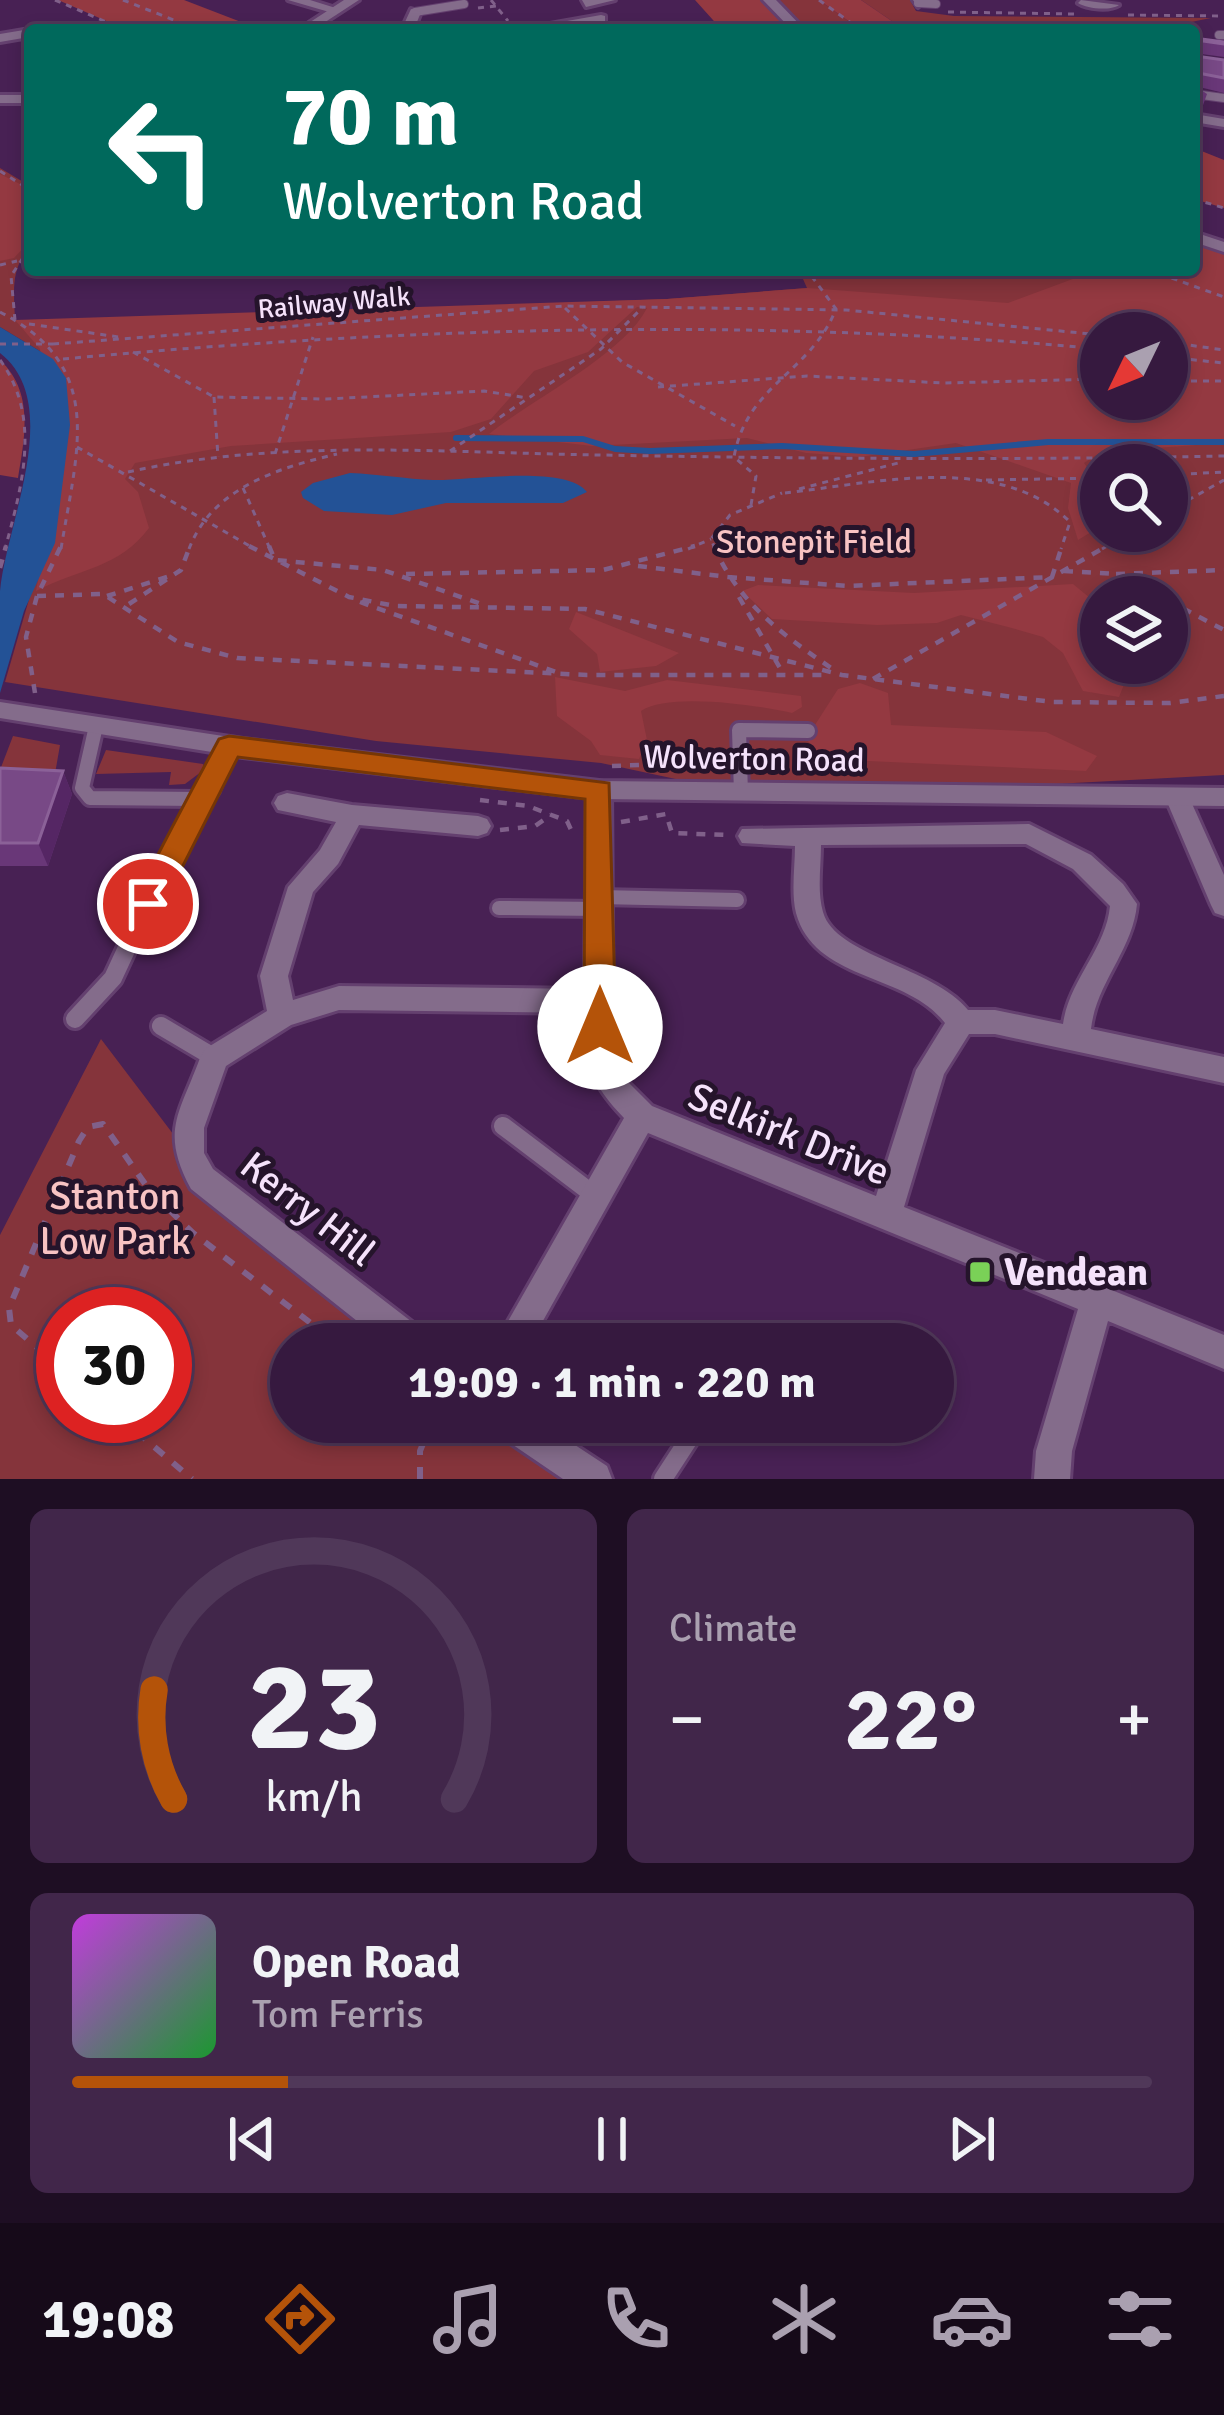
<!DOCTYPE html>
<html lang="en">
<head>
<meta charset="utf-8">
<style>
	body { margin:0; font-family:Signika,sans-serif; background:#41264a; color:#f1f3f6; height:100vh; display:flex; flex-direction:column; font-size:45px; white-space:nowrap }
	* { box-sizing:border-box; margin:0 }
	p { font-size:39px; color:#aaa0b0 }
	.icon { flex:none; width:66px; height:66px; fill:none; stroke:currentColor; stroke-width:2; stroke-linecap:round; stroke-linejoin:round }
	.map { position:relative; height:1479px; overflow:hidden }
	.details { display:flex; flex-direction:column; gap:30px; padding:30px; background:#1e0e23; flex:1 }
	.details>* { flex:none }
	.top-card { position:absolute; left:24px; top:24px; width:1176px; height:252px; border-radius:12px; box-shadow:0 6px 18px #0003,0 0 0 3px #503859; background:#00695c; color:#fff; overflow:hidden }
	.needle { width:78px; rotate:227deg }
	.tools { position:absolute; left:1080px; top:312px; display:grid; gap:24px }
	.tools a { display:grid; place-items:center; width:108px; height:108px; border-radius:50%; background:#36193f; box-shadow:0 6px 18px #0003,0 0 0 3px #503859; font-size:60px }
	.speed { position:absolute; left:36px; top:1287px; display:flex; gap:24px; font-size:60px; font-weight:700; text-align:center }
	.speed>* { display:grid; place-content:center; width:156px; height:156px; border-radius:50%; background:#36193f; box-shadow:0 6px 18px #0003,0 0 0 3px #503859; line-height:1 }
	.speed .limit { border:18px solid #d22; background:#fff; color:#111 }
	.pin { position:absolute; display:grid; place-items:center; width:102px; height:102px; color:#fff; margin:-51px; border:6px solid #fff; border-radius:50%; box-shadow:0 3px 12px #0007 }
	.me { position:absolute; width:132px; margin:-66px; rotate:0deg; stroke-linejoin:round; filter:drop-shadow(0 0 9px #0008) }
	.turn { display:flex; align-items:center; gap:42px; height:252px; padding:0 60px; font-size:54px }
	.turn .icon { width:156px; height:156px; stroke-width:2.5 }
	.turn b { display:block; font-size:84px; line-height:102px }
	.big { font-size:90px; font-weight:700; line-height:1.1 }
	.details .card { flex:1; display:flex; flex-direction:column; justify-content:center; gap:18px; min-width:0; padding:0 42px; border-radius:18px; background:#41264a }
	.details .dial { align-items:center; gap:0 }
	.dial svg { height:312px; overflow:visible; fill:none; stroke:#503859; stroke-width:7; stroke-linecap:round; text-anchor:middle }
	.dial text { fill:#f1f3f6; stroke:none }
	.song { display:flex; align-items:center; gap:36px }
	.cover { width:144px; height:144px; border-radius:18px; background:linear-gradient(135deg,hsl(290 70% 55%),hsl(130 70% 35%)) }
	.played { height:12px; border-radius:6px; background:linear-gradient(90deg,#b45309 20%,#503859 20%) }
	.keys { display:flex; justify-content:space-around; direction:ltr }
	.heat { display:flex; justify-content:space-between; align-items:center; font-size:66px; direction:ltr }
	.details .tiles { flex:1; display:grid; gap:30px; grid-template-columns:1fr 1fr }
	.card:last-child { grid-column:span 2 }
	.trip { position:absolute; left:270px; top:1323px; width:684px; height:120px; border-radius:60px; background:#36193f; box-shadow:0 6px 18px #0003,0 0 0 3px #503859; font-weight:700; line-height:120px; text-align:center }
	.tabs { display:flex; height:192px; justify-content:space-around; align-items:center; background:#160a19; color:#aaa0b0 }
	.tabs .icon { width:84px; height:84px }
	.tabs .on { color:#b45309 }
	.tabs b { font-size:54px; color:#f1f3f6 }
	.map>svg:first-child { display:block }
	.green { fill:#85343b; fill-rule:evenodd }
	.forest { fill:#943941; fill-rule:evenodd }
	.water { fill:#235296 }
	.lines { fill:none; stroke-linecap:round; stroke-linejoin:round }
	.stream { stroke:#235296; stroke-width:6 }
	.service-far2-casing { stroke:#64406f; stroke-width:10 }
	.service-far1-casing { stroke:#64406f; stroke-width:20 }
	.service-casing { stroke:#64406f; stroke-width:24 }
	.minor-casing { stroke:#64406f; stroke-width:6 }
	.tertiary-casing { stroke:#64406f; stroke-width:6 }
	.path-far2 { stroke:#80608a; stroke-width:3; stroke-dasharray:6 6; stroke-linecap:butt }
	.path-far1 { stroke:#80608a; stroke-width:4.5; stroke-dasharray:9 9; stroke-linecap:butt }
	.path { stroke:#80608a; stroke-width:6; stroke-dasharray:12 12; stroke-linecap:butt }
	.service-far2 { stroke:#846c8b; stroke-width:8 }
	.service-far1 { stroke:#846c8b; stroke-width:14 }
	.service { stroke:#846c8b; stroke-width:18 }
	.minor { fill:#846c8b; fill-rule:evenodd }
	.tertiary { fill:#846c8b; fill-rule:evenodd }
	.path-bridge { stroke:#80608a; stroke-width:3; stroke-dasharray:6 6; stroke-linecap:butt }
	.wall { fill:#693778 }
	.shaded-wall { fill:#552664 }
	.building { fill:#784986; stroke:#8b6198; stroke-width:3 }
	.route { fill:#b45309; stroke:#753606; stroke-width:3 }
	.poi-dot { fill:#7ad157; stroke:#25142b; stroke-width:4.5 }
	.labels { text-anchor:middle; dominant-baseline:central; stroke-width:10; stroke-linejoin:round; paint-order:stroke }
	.far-street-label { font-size:27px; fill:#f5e2fb; stroke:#25142b }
	.park-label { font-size:33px; fill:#f8c3c3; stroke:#25142b }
	.street-label { font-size:33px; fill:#f5e2fb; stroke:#25142b }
	.near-street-label { font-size:39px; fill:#f5e2fb; stroke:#25142b }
	.near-park-label { font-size:39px; fill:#f8c3c3; stroke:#25142b }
	.near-poi-label { font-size:39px; font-weight:bold; fill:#f5e2fb; stroke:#25142b; text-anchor:start }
</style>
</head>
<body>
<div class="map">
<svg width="1224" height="1479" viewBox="0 0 1224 1479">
	<rect width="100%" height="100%" fill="#482154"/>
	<!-- green -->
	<path class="green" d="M769,0H819L861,30H799Z
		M861,0H910L916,11L954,16L1211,18L1151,30H905Z
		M0,168L30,186V247C10,269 14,292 15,320L27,323L667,299L807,288L799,270H1149L1224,297V775L1055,784L1007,795L741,793L601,763L376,741L5,682L32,589L53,359L0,327ZM1101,333H1167V399H1101ZM1101,465H1167V531H1101ZM1101,597H1167V663H1101Z
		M13,736L60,745L52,791L0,770Z
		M106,750L203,764L205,769L185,784L169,785L171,772L96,774Z
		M101,1039L189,1155L413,1344H291V1422H509L594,1479H0V1235ZM63,1314H165V1416H63Z"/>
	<!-- forest -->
	<path class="forest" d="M58,0H184L262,30H127Z
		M695,0H769L799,30H722Z
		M819,0H861L905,30H861Z
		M1194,148L1224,160V208L1194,199Z
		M0,174L30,189V241L14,258L0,261Z
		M1194,237L1224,247V443L1101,452L1084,463L1101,486V526L1078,540L1068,508L1071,483L956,443L859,457L806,453L747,438L592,446L489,434C534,398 624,354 647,308L637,307L588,352L534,371L491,419L451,432L231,446L135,463L125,479L138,492L149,528C119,568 81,568 36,591L55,490L40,349L15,320L667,299L808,288L1008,303L1097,270H1194ZM1101,333H1167V399H1101Z
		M0,360C34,392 25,435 18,478L0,475Z
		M1073,584L1096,603L1101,663H1117L1125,682L1119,697L1083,691L1063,653L1043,637L1008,627L961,615L937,623L877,625L772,619L742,591L758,585L914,593Z
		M576,612L679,653L656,666L600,672L597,654L569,629Z
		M555,677L625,691L667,680L801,696L802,707L792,713C758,705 668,692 641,711L647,740L639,759L600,755L591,741L557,716Z
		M860,683L888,693L891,725L1046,732L1097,756L1086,771L825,759L806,739L838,689Z"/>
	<!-- water -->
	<path class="water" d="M0,327L53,359L66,378L70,425L55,543L24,611L0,693C0,660 0,625 0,591C6,524 65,404 0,353Z
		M350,473C378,474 406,479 433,480C469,481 565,464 587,492L563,503H446L392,515L324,511L303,498L301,492L313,483Z"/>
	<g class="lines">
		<!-- stream -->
		<path class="stream" d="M456,438L583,439L615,449L650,451L782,446L914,454L1048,442H1224"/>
		<!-- service-far2 casing -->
		<g class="service-far2-casing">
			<path id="service-far2" d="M918,3L936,4
				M415,12L464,4
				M1219,35H1224
				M1194,94L1224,98"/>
		</g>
		<!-- service-far1 casing -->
		<g class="service-far1-casing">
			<path id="service-far1" d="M96,726L82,788L90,798L199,799L212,790L229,746
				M741,793L739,730L808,731
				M600,897L737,900
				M499,908L600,909
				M125,953L199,799"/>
		</g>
		<!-- service casing -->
		<g class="service-casing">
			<path id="service" d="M75,1019L113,978L126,950
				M161,1026L215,1058
				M503,1126L598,1198
				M663,1479L700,1422"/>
		</g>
		<!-- minor casing -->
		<g class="minor-casing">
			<path id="minor" d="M288,0H310L342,10L336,14Z
				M582,0H615L586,7Z
				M913,0H925L918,7Z
				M1081,0L1119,5C1110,11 1087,9 1078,3Z
				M411,9L421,12L417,22L422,30H410L405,22Z
				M601,15L605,16V22L549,30H516Z
				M699,24L704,30H681L682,27Z
				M24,30L30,33L29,37L0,42V34Z
				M0,95H30V103H0Z
				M1194,114L1224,119V127L1194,122Z
				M599,781L608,783L611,790L613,1053L620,1074L652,1106L876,1196L916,1070L945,1023C906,972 815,982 796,913C791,892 795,867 795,846L742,843L738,836L742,829L1029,824L1091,855L1123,884L1137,904C1133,950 1096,983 1091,1029L1224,1057V1083L995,1034H969L944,1074L904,1207L1224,1335V1369L1108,1321L1072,1451L1070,1479H1034L1036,1451L1078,1309L648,1133L530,1344H495L624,1118C589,1081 584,1063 585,1013L339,1010L291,1025L226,1066L204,1128V1153L213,1169L425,1332L430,1344H386L191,1189C160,1131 179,1115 200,1058L205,1049L267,1011L260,976L288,887L320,850L336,822L278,810L274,803L278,796L287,793L352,805L478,816L487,819L491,826L487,833L478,836L359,825L338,864L313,892L288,976L293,1000L339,986L585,989L587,790L590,783ZM1026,844L1073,869L1110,906C1106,949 1069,980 1063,1024L995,1010H968C934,967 835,956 823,912C817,891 821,867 821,845Z
				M1177,788L1186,790L1189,797L1224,875V916L1215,913L1211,905L1165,797L1168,790Z
				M492,1422H540L607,1466L612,1479H563L497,1434Z"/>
		</g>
		<!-- tertiary casing -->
		<g class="tertiary-casing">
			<path id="tertiary" d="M344,0H359L313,30H298Z
				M763,0H776L805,30H792Z
				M1194,232L1224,242V252L1194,242Z
				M0,702L243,739L599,781L1224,788V806L599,799L243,757L0,718Z"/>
		</g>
		<!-- path-far2 -->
		<path class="path-far2" d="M55,0L125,30
			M123,0L199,30
			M491,0L508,21
			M819,0L861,30
			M478,8L496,6
			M948,12L1074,14
			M1128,15L1224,16
			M0,171L30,190
			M1194,199L1224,208
			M0,265L17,261
			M1149,270L1224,297
			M565,308L622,362L735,426
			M0,312C107,367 77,449 61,549
			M15,320L11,276L30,247
			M29,324L119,337
			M1167,342L1224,350
			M53,344L564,306L846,310L1101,335
			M133,352L214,397L326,399L484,391L528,398
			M1167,357L1224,363
			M63,359C410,327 753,317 1101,349
			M0,360C42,417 22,486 5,549
			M1167,381H1224
			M658,387L807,376L944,383L1101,379
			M214,397L218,457
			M77,447L255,549
			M450,451L601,349L642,308
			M275,454L313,337
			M128,472C281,438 446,453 602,455C810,459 1016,460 1224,456
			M1167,475L1224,472
			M986,480L1101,478
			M243,488L270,549
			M799,489L898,463
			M785,493C874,483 1000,452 1070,522L1061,549
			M751,505L756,476L734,457C747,384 810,374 836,309L807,270
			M1167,512L1224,480
			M189,549C212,488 278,468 337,454
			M688,549L711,539
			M715,549L711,539L730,515L782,493
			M1102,549L1134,531"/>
		<!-- path-far1 -->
		<path class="path-far1" d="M249,546L349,597L395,606L585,609L842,675L1052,702L1170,703L1224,696
			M269,546L275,560L383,570L484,605
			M714,546C738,604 787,638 837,672
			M638,566L728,577
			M0,568L6,546
			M1064,571L1116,574L1161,597
			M406,574L603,570L695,546
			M1116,574L1224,570
			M728,577L848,586L1052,577L1062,546
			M37,596L103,594L178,642L237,658L587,675H830
			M107,596L170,576
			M739,597L784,675
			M1167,600L1224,630
			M360,602L559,673
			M129,604L181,570L190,546
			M873,679L1107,546
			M35,693L26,637L37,596L61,546
			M612,766L721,762
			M480,800L528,806L567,821L572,832
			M621,822L666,814L672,833L727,835
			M500,830L535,826L551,815"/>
		<!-- path -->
		<path class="path" d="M63,1370L11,1325L9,1308L79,1141L88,1127L103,1124L150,1191L193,1233L338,1344
			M118,1416L192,1479
			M420,1479V1451L432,1422"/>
		<!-- service-far2 -->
		<use href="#service-far2" class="service-far2"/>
		<!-- service-far1 -->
		<use href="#service-far1" class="service-far1"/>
		<!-- service -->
		<use href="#service" class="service"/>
		<!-- minor -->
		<use href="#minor" class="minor"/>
		<!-- tertiary -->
		<use href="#tertiary" class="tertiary"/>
		<!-- path-bridge -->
		<path class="path-bridge" d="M0,344H53"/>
	</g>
	<!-- wall -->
	<path class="wall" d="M1194,38L1224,42V57L1194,53Z
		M1194,54L1196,56L1224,60V93L1195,86L1207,94L1202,108L1194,107Z
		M0,768L63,771L72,794L48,866H0Z"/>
	<!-- shaded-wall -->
	<path class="shaded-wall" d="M63,771L72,794L48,866L38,843Z"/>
	<!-- building -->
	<path class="building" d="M1194,38L1224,42V44L1196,40L1194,42Z
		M1194,54L1196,56L1224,60V78L1198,73L1194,78Z
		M0,768L63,771L38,843H0Z"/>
	<!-- route -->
	<path class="route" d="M229,736L609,783L616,1027L611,1037H589L584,1027L585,799L238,757L159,913H137L133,904C161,847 190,793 219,739Z"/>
	<!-- markers -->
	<rect class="poi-dot" x="968" y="1260" width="24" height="24" rx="6"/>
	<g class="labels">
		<!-- far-street labels -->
		<g class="far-street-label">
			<text transform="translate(334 303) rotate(-5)">Railway Walk</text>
		</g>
		<!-- park labels -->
		<g class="park-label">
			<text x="814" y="542">Stonepit Field</text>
		</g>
		<!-- street labels -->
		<g class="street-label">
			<text transform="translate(754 759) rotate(1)">Wolverton Road</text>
		</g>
		<!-- near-street labels -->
		<g class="near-street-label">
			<text transform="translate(789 1134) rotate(22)">Selkirk Drive</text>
			<text transform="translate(308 1209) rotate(38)">Kerry Hill</text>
		</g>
		<!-- near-park labels -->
		<g class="near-park-label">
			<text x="115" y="1196">Stanton<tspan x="115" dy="45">Low Park</tspan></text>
		</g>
		<!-- near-poi labels -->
		<g class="near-poi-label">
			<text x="1004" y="1272">Vendean</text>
		</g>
	</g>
</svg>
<div class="tools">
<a><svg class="needle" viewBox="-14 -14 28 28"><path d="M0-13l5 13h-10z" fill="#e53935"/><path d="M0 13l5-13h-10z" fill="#aaa0b0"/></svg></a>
<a><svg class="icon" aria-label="search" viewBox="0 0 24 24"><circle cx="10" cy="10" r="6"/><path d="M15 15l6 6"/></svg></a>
<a><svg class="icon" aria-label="layers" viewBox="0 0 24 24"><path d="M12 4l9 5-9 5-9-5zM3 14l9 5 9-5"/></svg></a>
</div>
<div class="speed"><div class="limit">30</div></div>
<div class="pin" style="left:148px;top:904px;background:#d93025"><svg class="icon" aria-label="arrive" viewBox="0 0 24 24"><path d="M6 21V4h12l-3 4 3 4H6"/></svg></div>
<svg class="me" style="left:600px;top:1027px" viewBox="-20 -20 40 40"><circle r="19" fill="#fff"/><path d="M0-13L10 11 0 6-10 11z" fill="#b45309"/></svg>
<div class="trip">19:09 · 1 min · 220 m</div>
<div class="top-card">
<div class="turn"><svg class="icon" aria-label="left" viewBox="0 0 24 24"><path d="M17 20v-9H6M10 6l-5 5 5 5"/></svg><div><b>70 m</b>Wolverton Road</div></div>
</div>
</div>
<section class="details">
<div class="tiles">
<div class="card dial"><svg viewBox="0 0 100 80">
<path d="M14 69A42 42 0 1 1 86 69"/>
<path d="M14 69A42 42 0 0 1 9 41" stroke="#b45309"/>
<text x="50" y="56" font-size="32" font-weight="700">23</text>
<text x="50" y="72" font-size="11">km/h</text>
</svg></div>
<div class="card"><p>Climate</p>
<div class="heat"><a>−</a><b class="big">22°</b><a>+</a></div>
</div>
<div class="card">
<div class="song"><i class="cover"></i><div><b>Open Road</b><p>Tom Ferris</p></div></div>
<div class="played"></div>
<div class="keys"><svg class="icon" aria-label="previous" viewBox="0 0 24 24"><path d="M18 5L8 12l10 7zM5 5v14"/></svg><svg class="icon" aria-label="pause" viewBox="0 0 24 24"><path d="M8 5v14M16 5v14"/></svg><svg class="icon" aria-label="next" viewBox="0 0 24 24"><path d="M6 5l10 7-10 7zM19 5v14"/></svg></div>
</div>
</div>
</section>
<nav class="tabs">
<b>19:08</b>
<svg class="icon on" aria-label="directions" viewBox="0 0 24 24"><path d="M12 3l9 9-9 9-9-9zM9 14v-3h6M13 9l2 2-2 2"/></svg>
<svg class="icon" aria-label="music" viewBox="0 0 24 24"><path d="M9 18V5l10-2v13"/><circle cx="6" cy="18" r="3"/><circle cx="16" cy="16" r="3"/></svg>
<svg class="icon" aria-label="phone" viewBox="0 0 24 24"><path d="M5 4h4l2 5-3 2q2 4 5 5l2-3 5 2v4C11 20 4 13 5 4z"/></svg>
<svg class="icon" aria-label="climate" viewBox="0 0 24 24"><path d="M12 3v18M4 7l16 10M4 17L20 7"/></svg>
<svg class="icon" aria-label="car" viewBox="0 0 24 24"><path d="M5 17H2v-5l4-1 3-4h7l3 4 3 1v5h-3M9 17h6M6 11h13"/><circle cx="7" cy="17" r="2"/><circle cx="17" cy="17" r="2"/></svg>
<svg class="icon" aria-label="filters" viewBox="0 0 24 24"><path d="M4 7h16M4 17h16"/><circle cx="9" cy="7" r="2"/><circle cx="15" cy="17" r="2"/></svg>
</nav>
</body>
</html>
